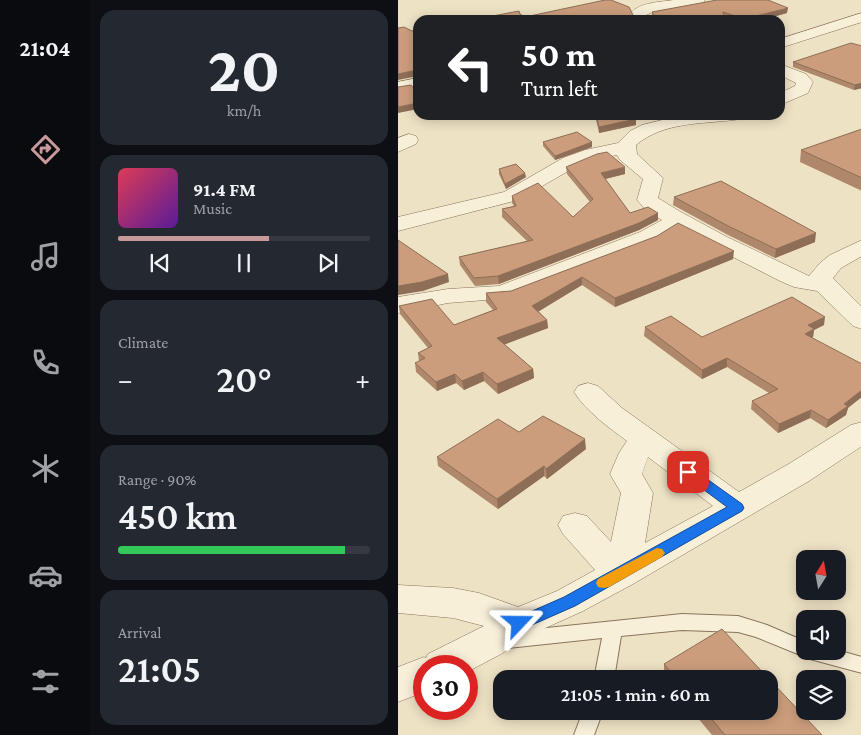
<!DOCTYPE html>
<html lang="en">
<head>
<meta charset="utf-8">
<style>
	body { margin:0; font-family:"Crimson Pro",serif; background:#242831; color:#f1f3f6; height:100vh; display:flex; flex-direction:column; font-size:19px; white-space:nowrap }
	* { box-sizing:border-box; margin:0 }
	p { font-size:16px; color:#9ea1a6 }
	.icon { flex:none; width:28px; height:28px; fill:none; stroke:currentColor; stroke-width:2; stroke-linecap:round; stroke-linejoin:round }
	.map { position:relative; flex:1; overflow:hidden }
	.panel { display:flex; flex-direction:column; gap:10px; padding:10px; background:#0d0f14; width:308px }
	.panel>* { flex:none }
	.banner { position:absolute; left:15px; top:15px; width:372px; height:105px; border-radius:15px; box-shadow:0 2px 12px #0003; background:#202124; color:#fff; overflow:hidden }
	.needle { width:32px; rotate:11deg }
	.controls { position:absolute; left:398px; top:550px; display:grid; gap:10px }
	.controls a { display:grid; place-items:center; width:50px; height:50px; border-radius:10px; background:#171b24; box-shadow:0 2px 12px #0003; font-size:25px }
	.speed { position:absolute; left:15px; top:655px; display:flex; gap:10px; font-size:25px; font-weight:700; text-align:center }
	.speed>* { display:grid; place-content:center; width:65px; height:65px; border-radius:50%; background:#171b24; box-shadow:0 2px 12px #0003; line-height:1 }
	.speed .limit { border:8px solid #d22; background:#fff; color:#111 }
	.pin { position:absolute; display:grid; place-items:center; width:42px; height:42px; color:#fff; margin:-21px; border-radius:10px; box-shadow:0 2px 8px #0006 }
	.me { position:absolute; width:55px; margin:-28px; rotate:67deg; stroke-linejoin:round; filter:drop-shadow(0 0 4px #0008) }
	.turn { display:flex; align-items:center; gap:18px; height:105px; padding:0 25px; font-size:22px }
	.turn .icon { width:65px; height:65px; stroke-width:2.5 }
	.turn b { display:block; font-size:35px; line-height:42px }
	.big { font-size:38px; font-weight:600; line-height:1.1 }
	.panel .widget { flex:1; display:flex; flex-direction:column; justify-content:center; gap:8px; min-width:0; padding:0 18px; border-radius:15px; background:#242831 }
	.panel .dial { align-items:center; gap:0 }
	.dial b { font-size:65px; line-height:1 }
	.song { display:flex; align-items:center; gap:15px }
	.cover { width:60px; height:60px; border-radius:8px; background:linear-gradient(135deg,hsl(350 70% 55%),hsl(270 70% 35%)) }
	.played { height:5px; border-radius:2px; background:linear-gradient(90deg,#c8999b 60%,#363941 60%) }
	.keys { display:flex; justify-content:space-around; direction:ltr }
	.heat { display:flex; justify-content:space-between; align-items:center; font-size:28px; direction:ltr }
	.charge { height:8px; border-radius:4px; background:linear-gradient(90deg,#34c759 90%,#363941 0) }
	.trip { position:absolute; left:95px; top:670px; width:285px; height:50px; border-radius:15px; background:#171b24; box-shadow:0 2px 12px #0003; font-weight:600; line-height:50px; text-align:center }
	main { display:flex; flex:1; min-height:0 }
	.dock { display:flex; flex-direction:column; width:90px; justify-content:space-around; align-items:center; background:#090b0e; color:#9ea1a6 }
	.dock .icon { width:35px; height:35px }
	.dock .active { color:#c8999b }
	.dock b { font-size:22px; color:#f1f3f6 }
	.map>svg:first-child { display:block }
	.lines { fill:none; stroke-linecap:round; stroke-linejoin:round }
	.lane-casing { stroke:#89745b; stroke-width:2 }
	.street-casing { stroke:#89745b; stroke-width:1 }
	.lane { fill:#f8efd9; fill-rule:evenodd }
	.street { fill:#f8efd9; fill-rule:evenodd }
	.wall { fill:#af876b }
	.shaded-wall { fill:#8e6e57 }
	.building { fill:#cb9d7c; stroke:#8e6e57 }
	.route { fill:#1a73e8; stroke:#114b97 }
	.slow { fill:#f59e0b }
</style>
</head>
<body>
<main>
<nav class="dock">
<b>21:04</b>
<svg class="icon active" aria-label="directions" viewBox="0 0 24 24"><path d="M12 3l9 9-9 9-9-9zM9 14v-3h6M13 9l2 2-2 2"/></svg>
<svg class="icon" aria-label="music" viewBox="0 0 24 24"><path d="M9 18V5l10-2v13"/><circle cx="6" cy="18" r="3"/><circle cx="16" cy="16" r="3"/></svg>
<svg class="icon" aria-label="phone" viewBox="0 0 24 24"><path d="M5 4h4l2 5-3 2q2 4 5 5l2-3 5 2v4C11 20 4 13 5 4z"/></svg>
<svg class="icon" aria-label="climate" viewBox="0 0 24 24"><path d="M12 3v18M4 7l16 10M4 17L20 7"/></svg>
<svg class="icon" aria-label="car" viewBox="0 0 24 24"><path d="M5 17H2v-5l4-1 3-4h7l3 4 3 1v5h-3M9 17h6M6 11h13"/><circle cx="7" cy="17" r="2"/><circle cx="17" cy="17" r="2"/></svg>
<svg class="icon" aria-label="filters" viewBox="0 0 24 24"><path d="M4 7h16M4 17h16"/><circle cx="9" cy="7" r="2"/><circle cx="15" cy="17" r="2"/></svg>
</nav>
<section class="panel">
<div class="widget dial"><b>20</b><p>km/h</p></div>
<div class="widget">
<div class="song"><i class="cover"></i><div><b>91.4 FM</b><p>Music</p></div></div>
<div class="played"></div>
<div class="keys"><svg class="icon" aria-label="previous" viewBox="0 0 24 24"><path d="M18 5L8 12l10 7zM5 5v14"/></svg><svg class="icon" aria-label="pause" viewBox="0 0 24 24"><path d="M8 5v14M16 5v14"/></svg><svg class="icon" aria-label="next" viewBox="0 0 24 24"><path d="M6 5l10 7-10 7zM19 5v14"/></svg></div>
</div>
<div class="widget"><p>Climate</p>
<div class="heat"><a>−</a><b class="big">20°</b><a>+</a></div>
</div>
<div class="widget"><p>Range · 90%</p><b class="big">450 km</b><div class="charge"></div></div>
<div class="widget"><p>Arrival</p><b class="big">21:05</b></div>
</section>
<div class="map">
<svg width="464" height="735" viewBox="0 0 464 735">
	<rect width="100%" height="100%" fill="#eee2c5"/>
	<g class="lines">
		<!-- lane casing -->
		<g class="lane-casing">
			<path id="lane" d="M284,614L340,616L369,625L406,641V651L439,650L464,657V673L412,659L358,637L340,632L284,630L223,636L216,679H196L204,638L110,648L103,646L101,640L103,634L110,632Z
				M185,711H205L196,735H176Z"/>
		</g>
		<!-- street casing -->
		<g class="street-casing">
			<path id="street" d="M276,0H307L305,3L255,12L248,15L254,20H236L233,13C242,2 263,2 276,0Z
				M464,13V22L382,48V39Z
				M382,64L408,74L415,82L410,93L382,105V93L397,86L398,83L382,75Z
				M20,78V88L0,92V82Z
				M285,115H345L342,119L336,120C303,124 265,122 238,145L239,154L265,178L260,198L281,211L329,237L411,276L422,263L432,255L464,240V256L443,268L435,278L464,307V329L455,326L419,291L396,287L382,281L280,229L258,242L113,298L50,303L0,313V297L50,289L101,286L242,232L264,220L249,211L239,200L245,179L222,160L219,155L199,159L179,166L120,200L0,231V217L106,192L165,158L187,150L220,143L232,131L244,125Z
				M11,134L18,136L20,140L18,144L0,152V138Z
				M190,383L200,386L224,408L341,492L389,465L453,425L464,422V446L411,481L235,584L185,611L134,634L103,654L69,672V666H26V692L0,702V667L26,657L28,658L30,654L86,626L55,618L0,613V585L55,588L81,593L120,607L159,591L197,570L165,534L160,525L165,516L177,513L189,516L213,542L223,493L212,474L221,453L229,441C210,427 189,412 176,392L180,386ZM250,457L315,506L247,543L255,493L244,474Z"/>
		</g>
		<!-- lane -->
		<use href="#lane" class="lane"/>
		<!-- street -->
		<use href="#street" class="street"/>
	</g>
	<!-- wall -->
	<path class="wall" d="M319,0L389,13L364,20H332L326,18V20H74L122,14L127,17H254V12Z
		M464,46V88L456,90L395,67V62Z
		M197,115H233L238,119V125L201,133Z
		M464,129V191L402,162L403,150Z
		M145,142H194V147L157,160L145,146Z
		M168,167L227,174L207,179L232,213H260V220L241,230L101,284L77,286L62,265L61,257L129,241L104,217V209L116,206L114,203V196L175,217L192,202L169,174Z
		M101,169L128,177L108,189L101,174Z
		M276,197L417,242L377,258L330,235L275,205Z
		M259,236L335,259L217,307L184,285L140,311L149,320L150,328L106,344L135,369L136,378L100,394L86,381L66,390L58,383L39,391L18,372L17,363L21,361L20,353L30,348L2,314L1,306L56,325L95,310L88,302V293L113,291Z
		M426,325L416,330L415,337H414L450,408L448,415L428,428L412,418L380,433L353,409L354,401L371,393L329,367L304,379L246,336L247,327L304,337Z
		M121,432L188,449L149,479L146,476L100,509L40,466L39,457Z
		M266,664L371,679H266Z
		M294,711H371L424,735H314Z"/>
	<!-- shaded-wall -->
	<path class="shaded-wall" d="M390,8L389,13L364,20H345Z
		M326,17V20H312Z
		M19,70L20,76L0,80V74Z
		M464,83V88L456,90L457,85Z
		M20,103V109L0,113V107Z
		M238,119V125L201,133V127Z
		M194,142V147L157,160V156Z
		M227,167V174L203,180V173Z
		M127,173L128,177L108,189L107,184Z
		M260,213V220L241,230L101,284L100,276Z
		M418,233L417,242L377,258L378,249Z
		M336,251L335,259L217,307V298Z
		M50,274L51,282L25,291L0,295V286Z
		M184,277V285L135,315L134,306Z
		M427,317L426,325L416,330L415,337L406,342L407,334L410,325Z
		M149,320L150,328L100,347L99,338Z
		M329,358V367L304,379V370Z
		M135,369L136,378L100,394L99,384Z
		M85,372L86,381L66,390L64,381Z
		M57,374L58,383L39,391L38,382Z
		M464,390V397L450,408L448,415L428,428L430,420L446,404Z
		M413,410L412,418L380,433L381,424Z
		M187,439L188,449L149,479L148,469Z
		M146,466V476L100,509L99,499Z"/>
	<!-- building -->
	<path class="building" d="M207,0H213L231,7L236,17H254L256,15L254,12L319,0H370L390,8L346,19L325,12L326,17L312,20H74L121,11L122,14L127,17Z
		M6,27L14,31L20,30V71L19,70L0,74V28Z
		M453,43L464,46V83L457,85L395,62Z
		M13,85L20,93V103L0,107V87Z
		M198,115H233L238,119L201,127Z
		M464,129V178L403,150Z
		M179,132L194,142L157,156L145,142Z
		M209,152L227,167L203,173L232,213L250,207L260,213L241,223L100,276L76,278L61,257L135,240L104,209L118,206L114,196L140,183L175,217L195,199L168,167L199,154Z
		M118,164L127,173L107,184L101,169Z
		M323,181L418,233L378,249L330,226L276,197Z
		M280,223L336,251L217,298L184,277L134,306L149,320L99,338L135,369L99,384L85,372L64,381L57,374L38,382L17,363L27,358L20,353L34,346L1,306L34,299L56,325L99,309L88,293L113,291L259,236Z
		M0,240L50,274L24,282L0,286Z
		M394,297L427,317L410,325L416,329L407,334L464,364V390L446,404L450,406L430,420L413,410L381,424L354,401L380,389L329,358L304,370L247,327L273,316L304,337Z
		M145,416L187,439L148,469L146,466L99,499L39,457L100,419L121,432Z
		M324,629L371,679H279L266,664Z
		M371,679L424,735H327L307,711H371Z"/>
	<!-- route -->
	<path class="route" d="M290,467L295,469L344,504L346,508L344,511L177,606L127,628L121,630L116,628L114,623L116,619L166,597L329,507L286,475L284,472L286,469Z"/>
	<!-- slow -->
	<path class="slow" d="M259,548L264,549L267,553L264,557L211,587L206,588L200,587L198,583L200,579Z"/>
</svg>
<div class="controls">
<a><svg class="needle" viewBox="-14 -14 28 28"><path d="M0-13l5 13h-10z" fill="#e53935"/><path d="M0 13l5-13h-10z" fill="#9ea1a6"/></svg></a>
<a><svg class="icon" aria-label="sound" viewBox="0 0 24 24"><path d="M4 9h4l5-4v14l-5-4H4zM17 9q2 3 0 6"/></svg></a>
<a><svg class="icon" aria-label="layers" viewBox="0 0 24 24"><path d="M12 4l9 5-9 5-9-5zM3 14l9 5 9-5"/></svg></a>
</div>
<div class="speed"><div class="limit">30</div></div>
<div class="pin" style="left:290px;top:472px;background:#d93025"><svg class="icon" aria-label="arrive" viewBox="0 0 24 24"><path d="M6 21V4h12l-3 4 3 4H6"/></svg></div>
<svg class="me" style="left:121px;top:623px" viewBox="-20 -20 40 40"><path d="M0-17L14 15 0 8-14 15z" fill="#1a73e8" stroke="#fff" stroke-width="4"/></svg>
<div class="trip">21:05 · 1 min · 60 m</div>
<div class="banner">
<div class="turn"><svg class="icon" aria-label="left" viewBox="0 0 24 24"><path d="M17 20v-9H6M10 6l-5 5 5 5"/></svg><div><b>50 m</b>Turn left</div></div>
</div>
</div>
</main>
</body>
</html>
